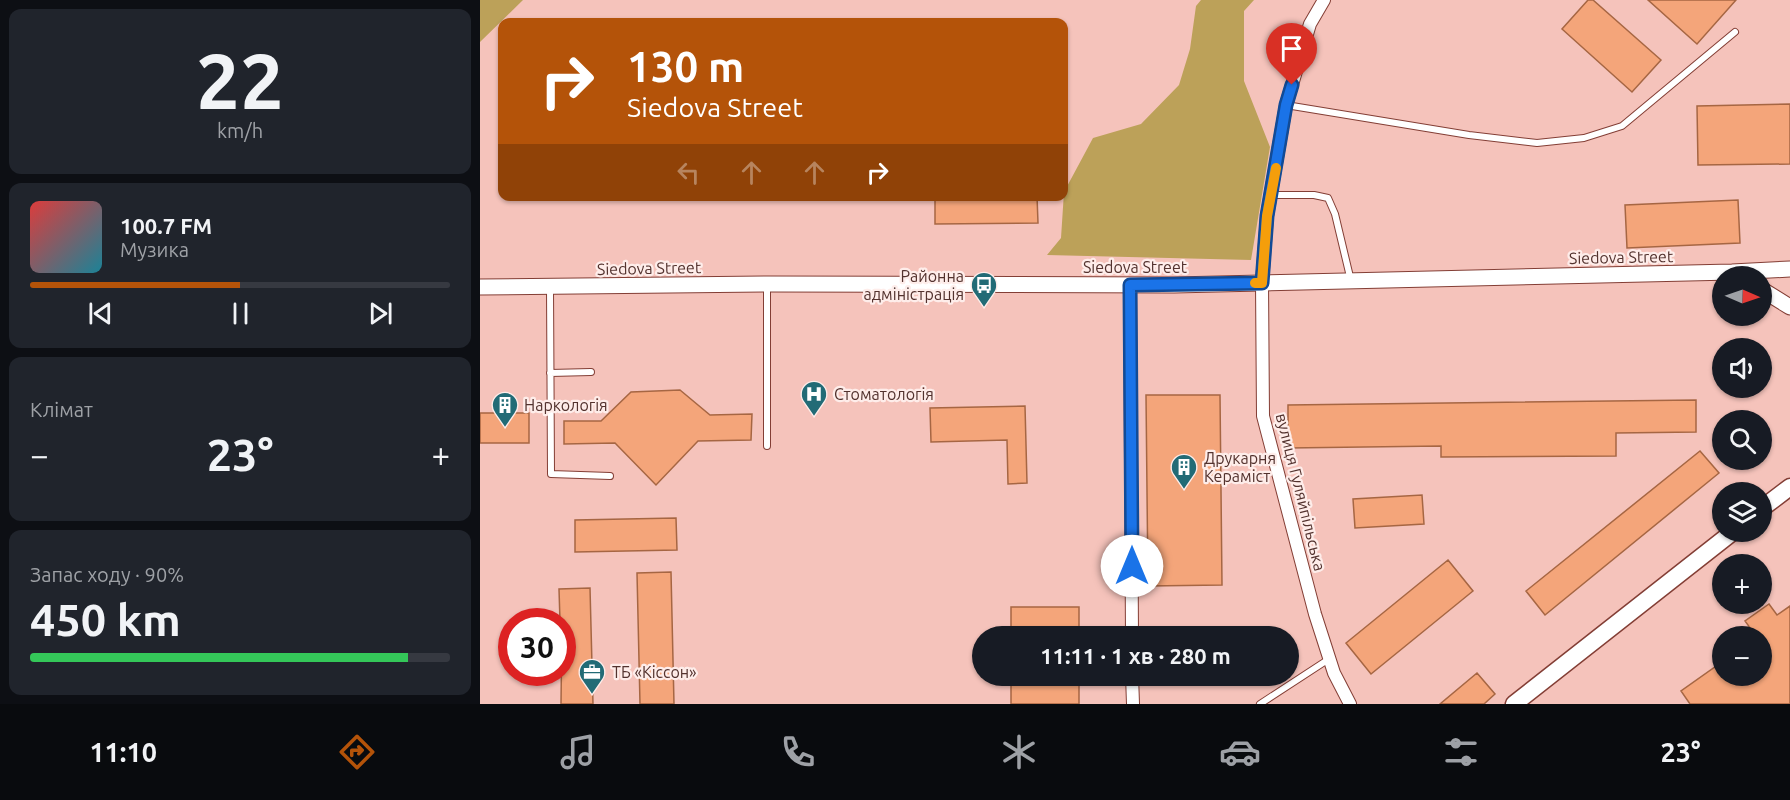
<!DOCTYPE html>
<html lang="uk">
<head>
<meta charset="utf-8">
<style>
	body { margin:0; font-family:Ubuntu,sans-serif; background:#20242c; color:#f1f3f6; height:100vh; display:flex; flex-direction:column; font-size:22px; white-space:nowrap }
	* { box-sizing:border-box; margin:0 }
	p { font-size:20px; color:#9ea1a6 }
	.icon { flex:none; width:33px; height:33px; fill:none; stroke:currentColor; stroke-width:2; stroke-linecap:round; stroke-linejoin:round }
	.map { position:relative; flex:1; overflow:hidden }
	.drawer { display:flex; flex-direction:column; gap:9px; padding:9px; background:#0d0f14; width:480px }
	.drawer>* { flex:none }
	.hud { position:absolute; left:18px; top:18px; width:570px; height:183px; border-radius:12px; box-shadow:0 2px 4px #0004; background:#b45309; color:#fff; overflow:hidden }
	.needle { width:39px; rotate:92deg }
	.fabs { position:absolute; left:1232px; top:266px; display:grid; gap:12px }
	.fabs a { display:grid; place-items:center; width:60px; height:60px; border-radius:50%; background:#171b24; box-shadow:0 2px 4px #0004; font-size:30px }
	.speed { position:absolute; left:18px; top:608px; display:flex; gap:12px; font-size:30px; font-weight:700; text-align:center }
	.speed>* { display:grid; place-content:center; width:78px; height:78px; border-radius:50%; background:#171b24; box-shadow:0 2px 4px #0004; line-height:1 }
	.speed .limit { border:9px solid #d22; background:#fff; color:#111 }
	.pin { position:absolute; display:grid; place-items:center; width:51px; height:51px; color:#fff; margin:-62px -26px; border-radius:50% 50% 50% 0; rotate:-45deg; box-shadow:0 0 6px #0007 }
	.pin .icon { rotate:45deg }
	.me { position:absolute; width:66px; margin:-33px; rotate:0deg; stroke-linejoin:round; filter:drop-shadow(0 0 4px #0008) }
	.turn { display:flex; align-items:center; gap:21px; height:126px; padding:0 30px; font-size:27px }
	.turn .icon { width:78px; height:78px; stroke-width:2.5 }
	.turn b { display:block; font-size:42px; line-height:51px }
	.lanes { display:flex; align-items:center; height:57px; padding:0 30px; background:#0003; justify-content:center; gap:30px; direction:ltr }
	.lanes .off { opacity:.35 }
	.big { font-size:45px; font-weight:700; line-height:1.1 }
	.drawer .widget { flex:1; display:flex; flex-direction:column; justify-content:center; gap:9px; min-width:0; padding:0 21px; border-radius:12px; background:#20242c }
	.drawer .dial { align-items:center; gap:0 }
	.dial b { font-size:78px; line-height:1 }
	.song { display:flex; align-items:center; gap:18px }
	.cover { width:72px; height:72px; border-radius:9px; background:linear-gradient(135deg,hsl(0 70% 55%),hsl(190 70% 35%)) }
	.played { height:6px; border-radius:3px; background:linear-gradient(90deg,#b45309 50%,#363941 50%) }
	.keys { display:flex; justify-content:space-around; direction:ltr }
	.heat { display:flex; justify-content:space-between; align-items:center; font-size:33px; direction:ltr }
	.charge { height:9px; border-radius:4px; background:linear-gradient(90deg,#34c759 90%,#363941 0) }
	.trip { position:absolute; left:492px; top:626px; width:327px; height:60px; border-radius:30px; background:#171b24; box-shadow:0 2px 4px #0004; font-weight:700; line-height:60px; text-align:center }
	.tab-bar { display:flex; height:96px; justify-content:space-around; align-items:center; background:#090b0e; color:#9ea1a6 }
	.tab-bar .icon { width:42px; height:42px }
	.tab-bar .on { color:#b45309 }
	.tab-bar b { font-size:27px; color:#f1f3f6 }
	main { display:flex; flex:1; min-height:0 }
	.map>svg:first-child { display:block }
	.green { fill:#bca159 }
	.building { fill:#f4a57a; stroke:#a66643; stroke-width:1.5 }
	.lines { fill:none; stroke-linecap:round; stroke-linejoin:round }
	.service-casing { stroke:#833e35; stroke-width:8 }
	.minor-casing { stroke:#833e35; stroke-width:14 }
	.tertiary-casing { stroke:#833e35; stroke-width:17 }
	.secondary-casing { stroke:#833e35; stroke-width:19 }
	.service { stroke:#fff; stroke-width:6 }
	.minor { stroke:#fff; stroke-width:12 }
	.tertiary { stroke:#fff; stroke-width:15 }
	.secondary { stroke:#fff; stroke-width:16 }
	.route-casing { stroke:#114b97; stroke-width:15 }
	.route { stroke:#1a73e8; stroke-width:10 }
	.slow { stroke:#f59e0b; stroke-width:10 }
	.labels { text-anchor:middle; dominant-baseline:central; stroke-width:4.5; stroke-linejoin:round; paint-order:stroke }
	.street-label { font-size:16px; fill:#53322e; stroke:#feedea }
	.poi-label { font-size:16px; fill:#53322e; stroke:#feedea; text-anchor:start }
</style>
</head>
<body>
<main>
<section class="drawer">
<div class="widget dial"><b>22</b><p>km/h</p></div>
<div class="widget">
<div class="song"><i class="cover"></i><div><b>100.7 FM</b><p>Музика</p></div></div>
<div class="played"></div>
<div class="keys"><svg class="icon" aria-label="previous" viewBox="0 0 24 24"><path d="M18 5L8 12l10 7zM5 5v14"/></svg><svg class="icon" aria-label="pause" viewBox="0 0 24 24"><path d="M8 5v14M16 5v14"/></svg><svg class="icon" aria-label="next" viewBox="0 0 24 24"><path d="M6 5l10 7-10 7zM19 5v14"/></svg></div>
</div>
<div class="widget"><p>Клімат</p>
<div class="heat"><a>−</a><b class="big">23°</b><a>+</a></div>
</div>
<div class="widget"><p>Запас ходу · 90%</p><b class="big">450 km</b><div class="charge"></div></div>
</section>
<div class="map">
<svg width="1310" height="704" viewBox="0 0 1310 704">
	<rect width="100%" height="100%" fill="#f5c3bb"/>
	<!-- green -->
	<path class="green" d="M0,0H43L0,42Z
		M721,0H774L764,11V81L790,147L771,260L567,255L581,238L584,192L613,138L661,124L699,85L710,49L716,6Z"/>
	<!-- building -->
	<path class="building" d="M1108,0H1113L1181,60L1152,92L1082,29Z
		M1168,0H1256L1217,44Z
		M1310,104V164L1218,165L1217,106Z
		M455,196H557L558,223L455,224Z
		M1258,200L1260,243L1147,248L1145,205Z
		M200,390L230,415L272,414L271,440L218,441L176,485L135,443L84,444V421H121L151,392Z
		M666,395H740L742,585L668,586Z
		M1216,400V432L1136,433V456L961,457V446L808,448V405Z
		M545,406L547,483L528,484L527,440L451,442L450,408Z
		M0,413H49V443H0Z
		M1220,451L1239,473L1065,615L1046,591Z
		M942,495L944,524L875,528L873,499Z
		M196,518L197,550L95,552V520Z
		M968,560L993,591L891,674L866,643Z
		M191,572L194,704H160L157,573Z
		M110,588L113,704H81L82,621H80L79,589Z
		M1289,604L1297,615L1310,606V704H1210L1201,691L1242,662V675H1281V636H1276L1265,621Z
		M531,607H599V636H531Z
		M997,673L1015,694L1004,704H960Z
		M531,675H599V704H531Z"/>
	<g class="lines">
		<!-- service casing -->
		<g class="service-casing">
			<path id="service" d="M806,105L989,135L1057,143L1104,138L1142,126L1255,32
				M791,195H834L848,198L855,214L871,281
				M70,288L71,474L130,476
				M70,373L111,372
				M287,446V284
				M780,704L849,659"/>
		</g>
		<!-- minor casing -->
		<g class="minor-casing">
			<path id="minor" d="M844,0L830,24L806,105L787,216L782,283L783,416L835,614L854,673L870,704
				M650,285L652,636
				M652,675L653,704"/>
		</g>
		<!-- tertiary casing -->
		<g class="tertiary-casing">
			<path id="tertiary" d="M0,287L287,284L694,285L1252,272L1310,269
				M1281,289L1310,307"/>
		</g>
		<!-- secondary casing -->
		<g class="secondary-casing">
			<path id="secondary" d="M1281,509L1310,487
				M1034,704L1254,531"/>
		</g>
		<!-- service -->
		<use href="#service" class="service"/>
		<!-- minor -->
		<use href="#minor" class="minor"/>
		<!-- tertiary -->
		<use href="#tertiary" class="tertiary"/>
		<!-- secondary -->
		<use href="#secondary" class="secondary"/>
	</g>
	<g class="lines">
		<!-- route casing -->
		<g class="route-casing">
			<path id="route" d="M652,566L650,285L782,283L787,216L806,105L812,85"/>
		</g>
		<!-- route -->
		<use href="#route" class="route"/>
		<!-- slow -->
		<path class="slow" d="M775,283H782L787,216L796,168"/>
	</g>
	<!-- icons -->
	<defs>
		<g id="bus-pin" transform="scale(1.35)"><path d="M0 17L-7.5 6A9.5 9.5 0 1 1 7.5 6Z" fill="#226b76" stroke="#feedea"/><path d="M-5-6H5V4H4V6H2V4H-2V6H-4V4H-5ZM-3.5-4V0h7V-4ZM-3.5 1.2v1.5H-2V1.2ZM2 1.2v1.5H3.5V1.2Z" fill="#fff"/></g>
		<g id="hospital-pin" transform="scale(1.35)"><path d="M0 17L-7.5 6A9.5 9.5 0 1 1 7.5 6Z" fill="#226b76" stroke="#feedea"/><path d="M-5-5h3v3.5h4V-5h3V5h-3V1.5h-4V5h-3Z" fill="#fff"/></g>
		<g id="building-pin" transform="scale(1.35)"><path d="M0 17L-7.5 6A9.5 9.5 0 1 1 7.5 6Z" fill="#226b76" stroke="#feedea"/><path d="M-4-6H4V6H1V3H-1V6H-4ZM-2.5-4.3h1.7v1.8h-1.7ZM.8-4.3h1.7v1.8H.8ZM-2.5-1h1.7V.8h-1.7ZM.8-1h1.7V.8H.8Z" fill="#fff"/></g>
		<g id="office-pin" transform="scale(1.35)"><path d="M0 17L-7.5 6A9.5 9.5 0 1 1 7.5 6Z" fill="#226b76" stroke="#feedea"/><path d="M-6-3h4V-5.5h4V-3h4V5H-6ZM-1-4.5V-3h2v-1.5ZM-6 0V1H6V0Z" fill="#fff"/></g>
	</defs>
	<g fill-rule="evenodd">
		<use href="#bus-pin" x="504" y="285"/>
		<use href="#hospital-pin" x="334" y="394"/>
		<use href="#building-pin" x="25" y="405"/>
		<use href="#building-pin" x="704" y="467"/>
		<use href="#office-pin" x="112" y="672"/>
	</g>
	<g class="labels">
		<!-- street labels -->
		<g class="street-label">
			<text transform="translate(1141 257) rotate(-1)">Siedova Street</text>
			<text x="655" y="267">Siedova Street</text>
			<text transform="translate(169 268) rotate(-1)">Siedova Street</text>
			<text transform="translate(821 492) rotate(76)">вулиця Гуляйпільська</text>
		</g>
		<!-- poi labels -->
		<g class="poi-label">
			<text x="484" y="276" text-anchor="end">Районна<tspan x="484" dy="18">адміністрація</tspan></text>
			<text x="354" y="394">Стоматологія</text>
			<text x="44" y="405">Наркологія</text>
			<text x="724" y="458">Друкарня<tspan x="724" dy="18">Кераміст</tspan></text>
			<text x="132" y="672">ТБ «Кіссон»</text>
		</g>
	</g>
</svg>
<div class="fabs">
<a><svg class="needle" viewBox="-14 -14 28 28"><path d="M0-13l5 13h-10z" fill="#e53935"/><path d="M0 13l5-13h-10z" fill="#9ea1a6"/></svg></a>
<a><svg class="icon" aria-label="sound" viewBox="0 0 24 24"><path d="M4 9h4l5-4v14l-5-4H4zM17 9q2 3 0 6"/></svg></a>
<a><svg class="icon" aria-label="search" viewBox="0 0 24 24"><circle cx="10" cy="10" r="6"/><path d="M15 15l6 6"/></svg></a>
<a><svg class="icon" aria-label="layers" viewBox="0 0 24 24"><path d="M12 4l9 5-9 5-9-5zM3 14l9 5 9-5"/></svg></a>
<a>+</a>
<a>−</a>
</div>
<div class="speed"><div class="limit">30</div></div>
<div class="pin" style="left:812px;top:85px;background:#d93025"><svg class="icon" aria-label="arrive" viewBox="0 0 24 24"><path d="M6 21V4h12l-3 4 3 4H6"/></svg></div>
<svg class="me" style="left:652px;top:566px" viewBox="-20 -20 40 40"><circle r="19" fill="#fff"/><path d="M0-13L10 11 0 6-10 11z" fill="#1a73e8"/></svg>
<div class="trip">11:11 · 1 хв · 280 m</div>
<div class="hud">
<div class="turn"><svg class="icon" aria-label="right" viewBox="0 0 24 24"><path d="M7 20v-9h11M14 6l5 5-5 5"/></svg><div><b>130 m</b>Siedova Street</div></div>
<div class="lanes"><svg class="icon off" aria-label="left" viewBox="0 0 24 24"><path d="M17 20v-9H6M10 6l-5 5 5 5"/></svg><svg class="icon off" aria-label="ahead" viewBox="0 0 24 24"><path d="M12 20V5M6 11l6-6 6 6"/></svg><svg class="icon off" aria-label="ahead" viewBox="0 0 24 24"><path d="M12 20V5M6 11l6-6 6 6"/></svg><svg class="icon" aria-label="right" viewBox="0 0 24 24"><path d="M7 20v-9h11M14 6l5 5-5 5"/></svg></div>
</div>
</div>
</main>
<nav class="tab-bar">
<b>11:10</b>
<svg class="icon on" aria-label="directions" viewBox="0 0 24 24"><path d="M12 3l9 9-9 9-9-9zM9 14v-3h6M13 9l2 2-2 2"/></svg>
<svg class="icon" aria-label="music" viewBox="0 0 24 24"><path d="M9 18V5l10-2v13"/><circle cx="6" cy="18" r="3"/><circle cx="16" cy="16" r="3"/></svg>
<svg class="icon" aria-label="phone" viewBox="0 0 24 24"><path d="M5 4h4l2 5-3 2q2 4 5 5l2-3 5 2v4C11 20 4 13 5 4z"/></svg>
<svg class="icon" aria-label="climate" viewBox="0 0 24 24"><path d="M12 3v18M4 7l16 10M4 17L20 7"/></svg>
<svg class="icon" aria-label="car" viewBox="0 0 24 24"><path d="M5 17H2v-5l4-1 3-4h7l3 4 3 1v5h-3M9 17h6M6 11h13"/><circle cx="7" cy="17" r="2"/><circle cx="17" cy="17" r="2"/></svg>
<svg class="icon" aria-label="filters" viewBox="0 0 24 24"><path d="M4 7h16M4 17h16"/><circle cx="9" cy="7" r="2"/><circle cx="15" cy="17" r="2"/></svg>
<b>23°</b>
</nav>
</body>
</html>
